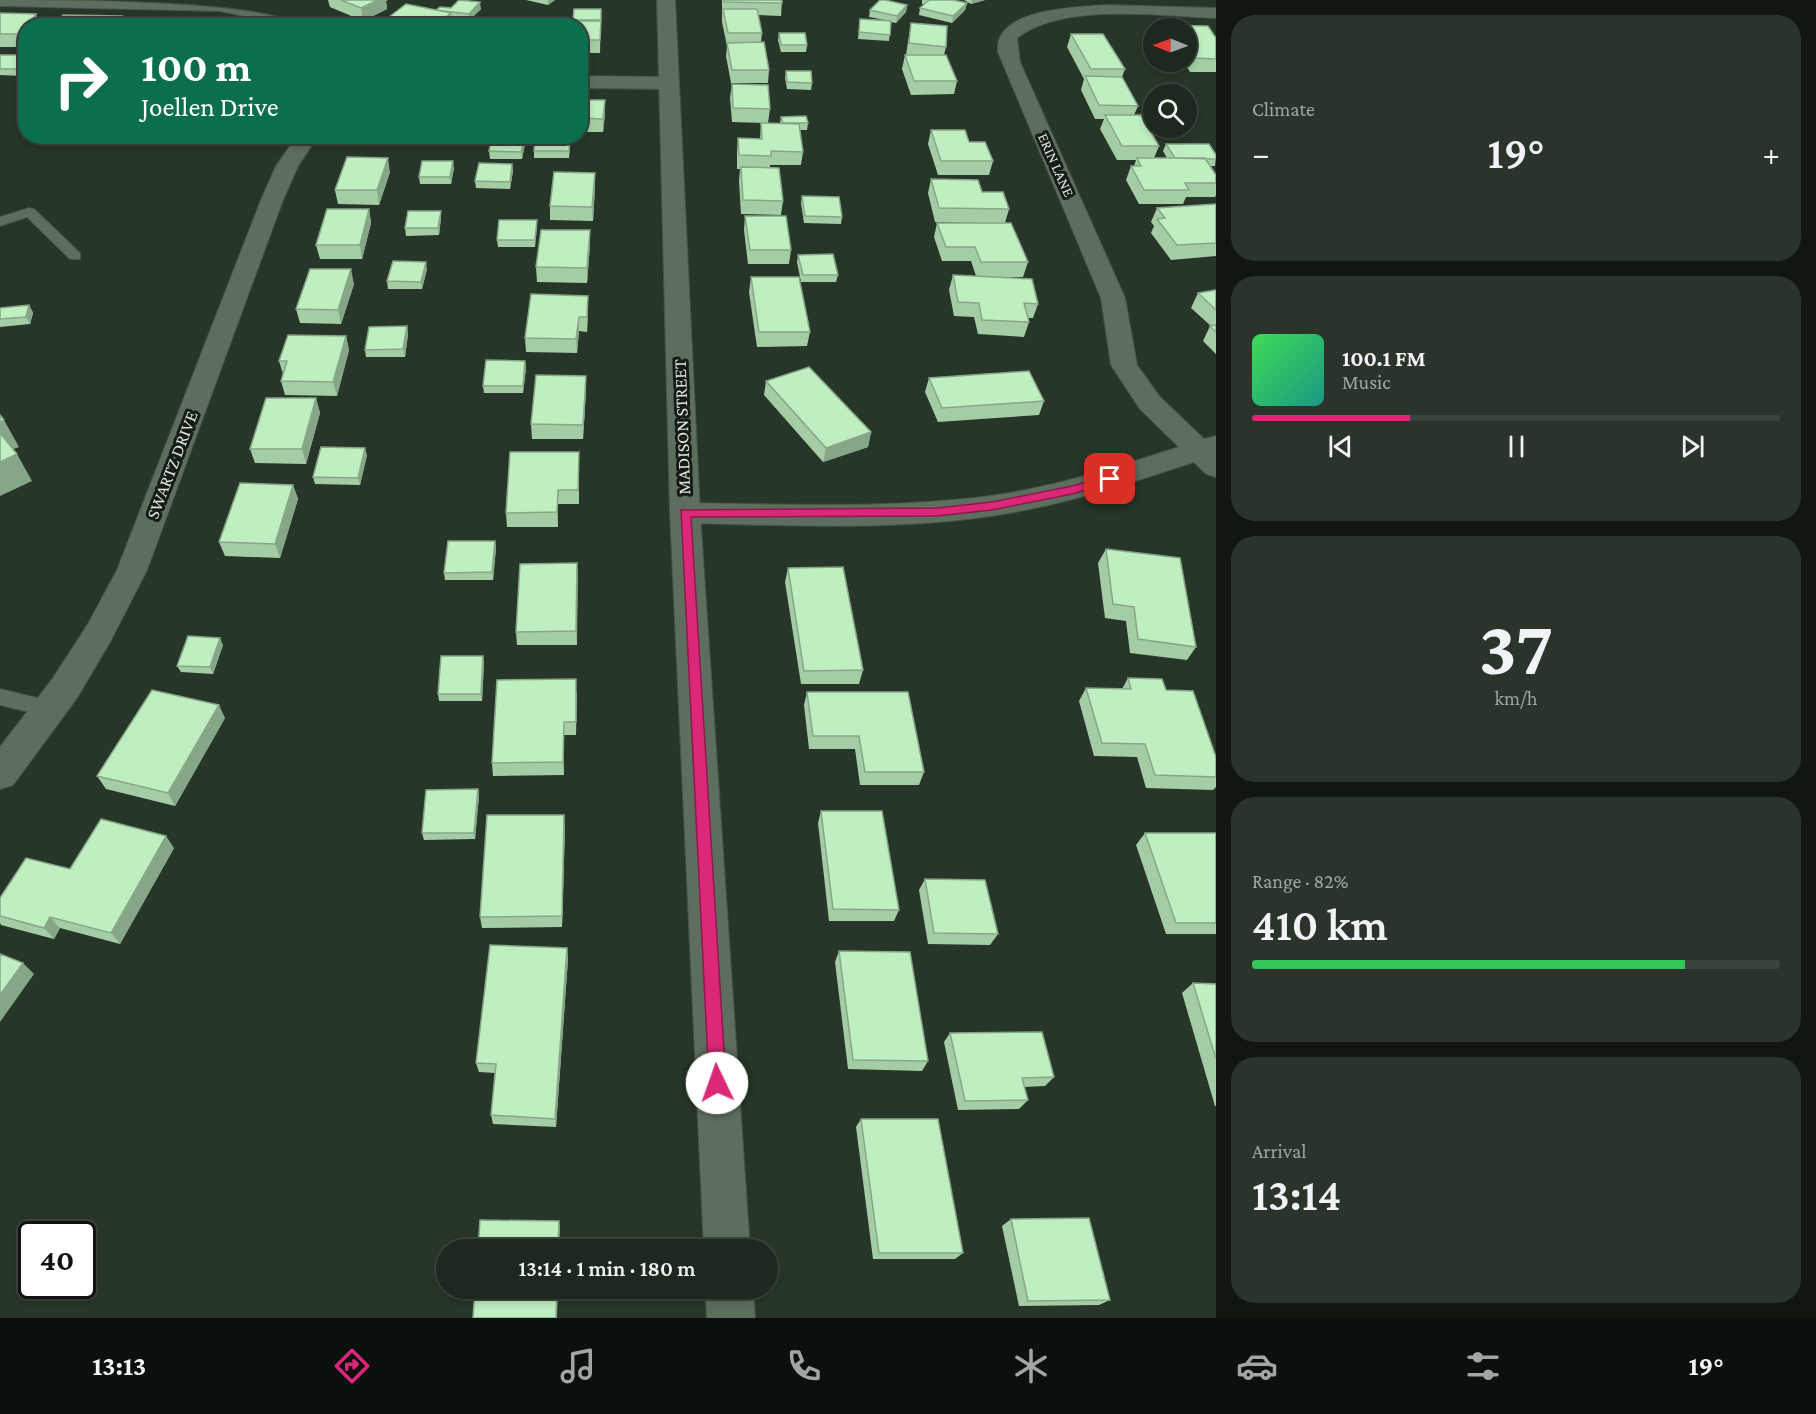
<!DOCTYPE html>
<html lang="en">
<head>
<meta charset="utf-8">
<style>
	body { margin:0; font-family:"Crimson Pro",serif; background:#2a342b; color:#f1f3f6; height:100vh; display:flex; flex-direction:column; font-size:22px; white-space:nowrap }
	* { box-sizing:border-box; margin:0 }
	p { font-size:20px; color:#a0a6a4 }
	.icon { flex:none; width:33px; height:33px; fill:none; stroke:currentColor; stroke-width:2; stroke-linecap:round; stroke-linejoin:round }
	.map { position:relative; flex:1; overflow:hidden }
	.side { display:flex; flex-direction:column; gap:15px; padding:15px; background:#101610; width:600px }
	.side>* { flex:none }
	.hud { position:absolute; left:18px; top:18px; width:570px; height:126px; border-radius:24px; box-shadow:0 3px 9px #0003,0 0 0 2px #3b443c; background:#0b6e4f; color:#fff; overflow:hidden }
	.needle { width:39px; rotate:271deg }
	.buttons { position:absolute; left:1143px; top:18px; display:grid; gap:12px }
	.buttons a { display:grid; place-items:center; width:54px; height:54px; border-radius:50%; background:#1d281e; box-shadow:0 3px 9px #0003,0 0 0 2px #3b443c; font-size:30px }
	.speed { position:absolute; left:18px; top:1221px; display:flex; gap:12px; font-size:30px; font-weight:700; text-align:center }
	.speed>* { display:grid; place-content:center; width:78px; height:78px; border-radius:50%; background:#1d281e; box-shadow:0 3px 9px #0003,0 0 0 2px #3b443c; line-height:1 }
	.speed .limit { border:3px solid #111; border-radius:9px; background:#fff; color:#111 }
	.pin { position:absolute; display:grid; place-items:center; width:51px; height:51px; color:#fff; margin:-26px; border-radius:12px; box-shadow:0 3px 9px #0006 }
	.me { position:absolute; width:66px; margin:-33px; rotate:357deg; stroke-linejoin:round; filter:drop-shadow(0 0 4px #0008) }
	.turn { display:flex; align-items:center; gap:21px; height:126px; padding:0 24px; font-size:27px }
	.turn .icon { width:78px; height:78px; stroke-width:2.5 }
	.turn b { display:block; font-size:42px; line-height:51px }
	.big { font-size:45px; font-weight:600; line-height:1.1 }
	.side .card { flex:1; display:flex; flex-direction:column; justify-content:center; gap:9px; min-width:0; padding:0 21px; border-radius:24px; background:#2a342b }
	.side .dial { align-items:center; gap:0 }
	.dial b { font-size:78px; line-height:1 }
	.song { display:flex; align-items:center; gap:18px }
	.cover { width:72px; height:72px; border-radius:9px; background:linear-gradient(135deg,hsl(130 70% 55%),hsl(170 70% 35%)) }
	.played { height:6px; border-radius:3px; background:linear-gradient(90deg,#db2777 30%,#3b443c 30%) }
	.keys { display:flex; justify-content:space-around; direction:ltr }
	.heat { display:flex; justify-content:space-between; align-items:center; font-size:33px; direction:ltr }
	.charge { height:9px; border-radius:4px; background:linear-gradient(90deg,#34c759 82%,#3b443c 0) }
	.trip { position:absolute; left:436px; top:1239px; width:342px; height:60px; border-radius:30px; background:#1d281e; box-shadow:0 3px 9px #0003,0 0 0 2px #3b443c; font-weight:600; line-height:60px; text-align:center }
	.menu { display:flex; height:96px; justify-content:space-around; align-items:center; background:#0c100c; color:#a0a6a4 }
	.menu .icon { width:42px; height:42px }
	.menu .current { color:#db2777 }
	.menu b { font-size:27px; color:#f1f3f6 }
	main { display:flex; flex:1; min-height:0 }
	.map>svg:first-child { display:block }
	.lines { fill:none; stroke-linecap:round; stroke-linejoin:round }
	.lane-casing { stroke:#455245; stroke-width:2 }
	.street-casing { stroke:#455245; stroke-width:2 }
	.secondary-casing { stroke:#455245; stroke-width:2 }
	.lane { fill:#5e6e5e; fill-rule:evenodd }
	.street { fill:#5e6e5e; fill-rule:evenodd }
	.secondary { fill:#5e6e5e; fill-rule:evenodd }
	.wall { fill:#a4cda6 }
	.shaded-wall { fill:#86a787 }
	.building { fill:#bfeec1; stroke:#86a787; stroke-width:1.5 }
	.route { fill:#db2777; stroke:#8e194d; stroke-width:1.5 }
	.labels { text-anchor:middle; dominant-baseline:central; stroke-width:6; stroke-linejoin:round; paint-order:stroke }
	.far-street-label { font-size:15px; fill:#dde7dd; stroke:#151b15 }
	.street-label { font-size:18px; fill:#dde7dd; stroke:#151b15 }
</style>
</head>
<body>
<main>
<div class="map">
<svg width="1216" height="1318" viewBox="0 0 1216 1318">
	<rect width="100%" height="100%" fill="#273628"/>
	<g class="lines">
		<!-- lane casing -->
		<g class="lane-casing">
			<path id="lane" d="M29,208L34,209L80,253V259H70L27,217L0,226V217Z
				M0,689L50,701L57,703L60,709L57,715L50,717L0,705Z"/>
		</g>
		<!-- street casing -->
		<g class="street-casing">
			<path id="street" d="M0,0C52,0 268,0 297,26H272L259,19L219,11L0,6Z
				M1107,5L1216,8V18C1160,16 1063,2 1017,38L1020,62L1125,298L1137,365L1160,397L1204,439L1216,436V477L1206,474L1194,462C1128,484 1060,506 991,516C890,531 787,525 685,523L675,520L670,513L675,506L685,503C787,504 889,509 990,496C1054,487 1117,467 1179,447L1140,409L1111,365L1101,298L998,52C993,8 1078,7 1107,5Z
				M580,76L668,77L678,83L668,89L580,88Z
				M297,136H318L298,166L283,200L147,570L110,642L77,698L13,785L0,789V747L53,678L88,624L117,570L261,200L276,166Z"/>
		</g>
		<!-- secondary casing -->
		<g class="secondary-casing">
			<path id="secondary" d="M657,0H675L700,513L750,1250H704L670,513Z
				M705,1288H753L755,1318H707Z"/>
		</g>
		<!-- lane -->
		<use href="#lane" class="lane"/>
		<!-- street -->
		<use href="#street" class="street"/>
		<!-- secondary -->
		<use href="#secondary" class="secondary"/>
	</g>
	<!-- wall -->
	<path class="wall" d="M328,0H388L386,1L387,9L363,21L330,7Z
		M526,0H555L548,5Z
		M722,0H782L781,16L758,15L762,33L761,42L769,70L768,83H731L726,56L727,46L722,22Z
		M922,0H953L967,3L965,10L952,23L919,15L920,8L924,4H922Z
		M964,0H985L971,4Z
		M907,5L906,12L896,23L891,22L889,41L858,39L860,19L885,20L869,17L870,10Z
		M451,8L481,9L466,21L451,18L452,26H390L389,17Z
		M574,9H601L600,53H580V26L573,25Z
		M0,13L26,26V47H0Z
		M911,23L946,47L944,55L957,81L954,94L911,95L902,69L905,55H906Z
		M1152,25L1208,26L1216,38V72H1190L1184,62H1172H1186V28H1154V49L1147,38Z
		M779,33L807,45L806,52H781L778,40Z
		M1071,34L1125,69L1122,77L1138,106L1134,115L1159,146L1154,158H1167L1163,151L1166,144L1216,155L1215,166H1210L1216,175V195L1215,197H1186L1183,204H1139L1126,180L1131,166H1134L1136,160H1117L1100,129L1104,119H1095L1081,90L1084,79L1067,47Z
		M0,55H26L22,76L0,75Z
		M786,71L812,83L811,90L787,89L785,78Z
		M732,84L770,109L768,123L732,122L730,98Z
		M580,100L605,114L603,132H580Z
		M1147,103H1154V124H1153L1144,110Z
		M781,117L808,123L807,130H800L803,152L801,165H770V168L783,201L781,215L741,214L739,181L740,169H737V152L738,138L760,139L761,123H780Z
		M931,130L993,161L989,175H938L928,144Z
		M571,136L569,158H534V151Z
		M525,144L522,159H490L489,151Z
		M512,164L513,171L510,189L476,188L475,181Z
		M454,168L451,184H420L419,177Z
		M390,172L379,205L338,204L335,190Z
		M595,173V187L593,221L550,220V206Z
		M931,179L982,192L1009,209L1005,223L1028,262L1023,277H982L1038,304L1033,318H1028L1029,322L1024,337L978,334L974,317L954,316L949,290L953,275L976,276L971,261H942L934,237L937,223H975L935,222L928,193Z
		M802,196L842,217L841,224L804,223L801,203Z
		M1216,204V256L1171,260L1151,233L1154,226L1151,222L1157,208Z
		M369,209L371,223L362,259H320L316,245Z
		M441,211V218L439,235L406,236L405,228Z
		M745,216L791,250L789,264H748L744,230Z
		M537,227L535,247H498L497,240Z
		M590,230V245L587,283L537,282L536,267Z
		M798,255L838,275L836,282H801L797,262Z
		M427,269L422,289H388L387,281Z
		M751,277L810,332L807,346L757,347L749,292Z
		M354,284L341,324L300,323L296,309Z
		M1216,290V354L1203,341L1210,326H1211L1191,308L1198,293Z
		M588,296V310L587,332L579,331L577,353L526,352L525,338Z
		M29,305L33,313L30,324L0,327V308Z
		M407,326L408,334L405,357H366L365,350Z
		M346,336L349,350L337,396L285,395L281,381L283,374L279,361Z
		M525,361L526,368L523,393H484L483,386Z
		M586,376V391L583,439H532L531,424Z
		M929,378L1044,401L1039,415L938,422L925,392Z
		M766,381L871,432L868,447L823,462L764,395Z
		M316,398L320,413L306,464L255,463L250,449Z
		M579,452V504H558V527H507L506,513Z
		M367,455L360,485L315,484L313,477Z
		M293,485L298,499L280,558L225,556L219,542Z
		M495,541L496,548L493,580H445L444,573Z
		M1106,549L1196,647L1187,660L1130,653L1126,621L1105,618L1098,563Z
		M577,563V645H517L516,632Z
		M788,568L863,670L859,684H801L785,582Z
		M223,645L213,674L181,672L177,666Z
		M483,656L484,663L482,701H439L438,694Z
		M1128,678L1166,690L1216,757V787L1213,790L1146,788L1137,757L1094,756L1079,701L1086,688L1122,689Z
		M577,692L576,735H564V775L493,776L492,763Z
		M807,692L924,772L919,785H860L855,749H809L804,705Z
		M225,718L175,806L106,789L97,776Z
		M478,789L479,796L475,839L424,840L422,833Z
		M821,811L899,910L894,921H829L818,823Z
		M565,827L562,927L482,928L480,917Z
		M1145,833H1216V934H1166L1136,845Z
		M174,848L120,944L60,928L54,939L1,925L0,923V898Z
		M925,879L998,934L990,945L928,944L919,890Z
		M567,948L568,959L556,1127L493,1124L491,1115L495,1073L479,1072L476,1063Z
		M839,951L928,1061L922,1071L848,1069L835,962Z
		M1193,983L1216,984V1106H1215L1182,993Z
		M950,1033L1054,1077L1045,1086L1024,1087L1028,1100L1019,1109L958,1110L944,1042Z
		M861,1119L963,1253L955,1259H873L856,1127Z
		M1011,1219L1110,1300L1099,1305L1019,1306L1002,1226Z"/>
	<!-- shaded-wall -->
	<path class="shaded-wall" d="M378,0H388L386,1L387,9L363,21L361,8Z
		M548,0H555L548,5Z
		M972,0H985L971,4Z
		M480,2L481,9L469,21V14Z
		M967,3L965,10L952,23L953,16Z
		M907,5L906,12L896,23L897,16Z
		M451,13L452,26H435Z
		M36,14L41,26H27Z
		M122,16L125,26H115Z
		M195,19L197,26H191Z
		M26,28V46L21,34Z
		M26,61V71L22,76L19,69Z
		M605,100V114L603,132V119Z
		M525,137V144L522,159L521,152Z
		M388,158L390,172L379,205L377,190Z
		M453,161L454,168L451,184L450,177Z
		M512,164L513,171L510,189V182Z
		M595,173V187L593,221L592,207Z
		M369,209L371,223L362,259L360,245Z
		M441,211V218L439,235L438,228Z
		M590,230V245L587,283V268Z
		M426,262L427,269L422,289L421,282Z
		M351,269L354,284L341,324L338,310Z
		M588,296V310L587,332V317Z
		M29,305L33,313L30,324L26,317Z
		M579,317V331L577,353L576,339Z
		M407,326L408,334L405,357L403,349Z
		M346,336L349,350L337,396L333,382Z
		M525,361L526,368L523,393V386Z
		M586,376V391L583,439V425Z
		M316,398L320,413L306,464L302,449Z
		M4,420L19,447L8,451L0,436V422Z
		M871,432L868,447L823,462L826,448Z
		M365,448L367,455L360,485L358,478Z
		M17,454L32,481L0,496V462Z
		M293,485L298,499L280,558L275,544Z
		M558,490V527L557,512Z
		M495,541L496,548L493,580L492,572Z
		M577,563L578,577L577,645L576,631Z
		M220,638L223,645L213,674L210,667Z
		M483,656L484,663L482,701L481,694Z
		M219,705L225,718L175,806L168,793Z
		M564,722V775L563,762Z
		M478,789L479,796L475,839L474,833Z
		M564,815L565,827L562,927V916Z
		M166,836L174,848L120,944L111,933Z
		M50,917L60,928L54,939L44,928Z
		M567,948L568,959L556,1127L555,1119Z
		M23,963L34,974L0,1022V995Z
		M559,1221L560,1228L559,1250H558Z
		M557,1288H558L557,1318H556Z"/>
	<!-- building -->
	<path class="building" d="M341,0H378L361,8Z
		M459,0L480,2L469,14L436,10L440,7L451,8Z
		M724,0H782V3L724,2Z
		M880,0H885L907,5L897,16L870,10Z
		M929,0H953L967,3L953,16L920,8Z
		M406,4L451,13L435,26H430L389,17Z
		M574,9H601V20H573Z
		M723,9H757L762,33H728Z
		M0,13L36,14L27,26H26V28L21,34H0Z
		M63,15L122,16L115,26H55Z
		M468,17L518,21L516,26H463Z
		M168,19H195L191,26H164Z
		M860,19L891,21L890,35L859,32Z
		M575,21H601L600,40H580V26H550L575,25Z
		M911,23L947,26L946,47L909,43Z
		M1152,25L1208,26L1216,38V59L1195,58L1189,48H1186V28H1154Z
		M779,33H805L807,45H781Z
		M1071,34H1103L1125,69H1091Z
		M764,42L769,70H732L727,43Z
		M0,55H26V61L19,69H0Z
		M905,55H946L957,81H914Z
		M786,71H811L812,83L787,82Z
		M1085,76L1122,77L1138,106L1099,105Z
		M732,84L768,85L770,109L733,108Z
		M580,100H605L603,119L580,118Z
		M1147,103H1154V114Z
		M1105,115H1141L1159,146H1122Z
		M806,116L808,123H783L781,117Z
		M761,123L799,124L803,152L771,151V156L739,155L738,138L762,139Z
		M931,130H965L969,142H985L993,161H941Z
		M492,136L525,137L521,152L489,151Z
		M535,136H570L569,151H534Z
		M1166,144H1209L1216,155V159L1175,158Z
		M347,157L388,158L377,190H335Z
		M1137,158H1205L1216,175V183H1185L1189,190H1144L1131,166H1141Z
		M422,161H453L450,177H419Z
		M479,163L512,164L510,182L475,181Z
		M741,167L779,168L783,201L743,200Z
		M554,172L595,173L592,207L550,206Z
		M931,179L978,180L982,192H1003L1009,209L939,208Z
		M802,196L839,197L842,217L805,216Z
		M1216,204V243L1177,245L1157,219L1165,218L1157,208Z
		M327,209H369L360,245H316Z
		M408,211H441L438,228H405Z
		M745,216H786L791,250H750Z
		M499,220H537L535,240H497Z
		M937,223H1011L1028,262H981L975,247H946Z
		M541,230H590L587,268L536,267Z
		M833,254L838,275H803L798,255Z
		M393,261L426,262L421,282L387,281Z
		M310,269H351L338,310L296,309Z
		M953,275L1032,279L1038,304L1024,303L1029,322L982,320L979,303L958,302Z
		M751,277H799L810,332H759Z
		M1216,290V310L1198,293Z
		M531,294L588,296L587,317H579L576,339L525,338Z
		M29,305L26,317L0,319V308Z
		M1216,325V332L1210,326Z
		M407,326L403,349L365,350L369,327Z
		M288,335L346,336L333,382L281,381L287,361H279Z
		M486,360L525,361L523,386H483Z
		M809,367L871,432L826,448L766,381Z
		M1029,371L1044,401L942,408L929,378Z
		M536,375L586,376L583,425L531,424Z
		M266,398H316L302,449H250Z
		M0,415L4,420L0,422Z
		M0,433L17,454L0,462Z
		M321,447L365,448L358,478L313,477Z
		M510,452H579L578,490H558L557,512L506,513Z
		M240,483L293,485L275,544L219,542Z
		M448,541H495L492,572L444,573Z
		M1106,549L1180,558L1196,647L1138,639L1134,607L1113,604Z
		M577,563L576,631L516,632L520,564Z
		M843,567L863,670L804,671L788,568Z
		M188,636L220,638L210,667L177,666Z
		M441,656H483L481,694H438Z
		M1128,678L1162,679L1166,690L1193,691L1216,757V777L1155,775L1145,744L1102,743L1086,688L1131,689Z
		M576,679V722H564L563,762L492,763L497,680Z
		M152,690L219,705L168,793L97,776Z
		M807,692H908L924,772H865L859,736H813Z
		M478,789L474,833H422L426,790Z
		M821,811H882L899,910L833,909Z
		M487,815H564L562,916L480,917Z
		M101,819L166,836L111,933L50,917L44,928L0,916V898L26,858L70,869Z
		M1145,833H1216V923H1176Z
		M925,879L985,880L998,934L934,933Z
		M490,945L567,948L555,1119L491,1115L496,1064L476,1063Z
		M839,951L910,952L928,1061L853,1060Z
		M0,954L23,963L0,995Z
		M1193,983L1216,984V1059Z
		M1042,1032L1054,1077L1022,1078L1028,1100L965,1101L950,1033Z
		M861,1119H938L963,1253H879Z
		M1089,1218L1110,1300L1028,1301L1011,1219Z
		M480,1220L559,1221L558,1250H478Z
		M475,1288H557L556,1318H473Z"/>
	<!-- route -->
	<path class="route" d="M1110,475L1116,479L1114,482L1072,494L992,510L937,516L691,517L726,1083L724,1090L717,1092L711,1090L709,1083L681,510L937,508L992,502L1072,486Z"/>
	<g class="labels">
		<!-- far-street labels -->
		<g class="far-street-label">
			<text transform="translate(1056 165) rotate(66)">ERIN LANE</text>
		</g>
		<!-- street labels -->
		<g class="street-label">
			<text transform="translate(682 427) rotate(-92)">MADISON STREET</text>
			<text transform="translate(172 465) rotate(-69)">SWARTZ DRIVE</text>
		</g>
	</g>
</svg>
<div class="buttons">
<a><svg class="needle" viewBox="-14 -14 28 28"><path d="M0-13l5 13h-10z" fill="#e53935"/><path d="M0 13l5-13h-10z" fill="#a0a6a4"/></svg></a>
<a><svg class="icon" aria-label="search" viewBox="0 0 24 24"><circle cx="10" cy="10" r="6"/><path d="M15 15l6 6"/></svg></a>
</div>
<div class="speed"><div class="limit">40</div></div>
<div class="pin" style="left:1110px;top:479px;background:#d93025"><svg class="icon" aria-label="arrive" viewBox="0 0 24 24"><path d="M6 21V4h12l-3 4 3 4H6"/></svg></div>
<svg class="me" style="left:717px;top:1083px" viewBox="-20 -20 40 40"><circle r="19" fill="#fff"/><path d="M0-13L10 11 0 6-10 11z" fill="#db2777"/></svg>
<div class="trip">13:14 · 1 min · 180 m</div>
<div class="hud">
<div class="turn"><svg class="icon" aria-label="right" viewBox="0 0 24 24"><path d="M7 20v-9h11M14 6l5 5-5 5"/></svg><div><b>100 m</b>Joellen Drive</div></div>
</div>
</div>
<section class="side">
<div class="card"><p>Climate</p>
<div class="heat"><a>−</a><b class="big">19°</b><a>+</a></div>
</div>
<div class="card">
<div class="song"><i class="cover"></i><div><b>100.1 FM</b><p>Music</p></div></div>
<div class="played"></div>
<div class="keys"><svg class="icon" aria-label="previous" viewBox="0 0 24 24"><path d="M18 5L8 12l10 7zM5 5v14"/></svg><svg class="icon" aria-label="pause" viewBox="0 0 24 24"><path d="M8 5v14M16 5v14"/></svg><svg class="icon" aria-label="next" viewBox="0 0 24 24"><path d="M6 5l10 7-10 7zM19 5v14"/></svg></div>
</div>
<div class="card dial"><b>37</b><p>km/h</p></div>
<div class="card"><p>Range · 82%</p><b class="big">410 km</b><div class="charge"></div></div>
<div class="card"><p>Arrival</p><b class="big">13:14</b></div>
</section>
</main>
<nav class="menu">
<b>13:13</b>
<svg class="icon current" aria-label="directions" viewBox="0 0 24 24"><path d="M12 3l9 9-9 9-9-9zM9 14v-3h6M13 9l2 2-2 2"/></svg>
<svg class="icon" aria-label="music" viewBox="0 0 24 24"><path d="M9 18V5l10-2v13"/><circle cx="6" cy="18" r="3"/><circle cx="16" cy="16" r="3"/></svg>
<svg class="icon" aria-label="phone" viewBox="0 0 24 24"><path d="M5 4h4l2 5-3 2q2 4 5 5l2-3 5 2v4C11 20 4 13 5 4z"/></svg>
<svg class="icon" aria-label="climate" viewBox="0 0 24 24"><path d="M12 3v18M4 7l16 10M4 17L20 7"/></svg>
<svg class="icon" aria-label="car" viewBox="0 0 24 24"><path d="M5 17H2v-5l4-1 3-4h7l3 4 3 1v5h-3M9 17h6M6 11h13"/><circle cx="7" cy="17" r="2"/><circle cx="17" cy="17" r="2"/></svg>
<svg class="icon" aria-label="filters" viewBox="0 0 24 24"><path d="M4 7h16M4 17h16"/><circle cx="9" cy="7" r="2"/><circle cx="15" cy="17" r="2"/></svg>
<b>19°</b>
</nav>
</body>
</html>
